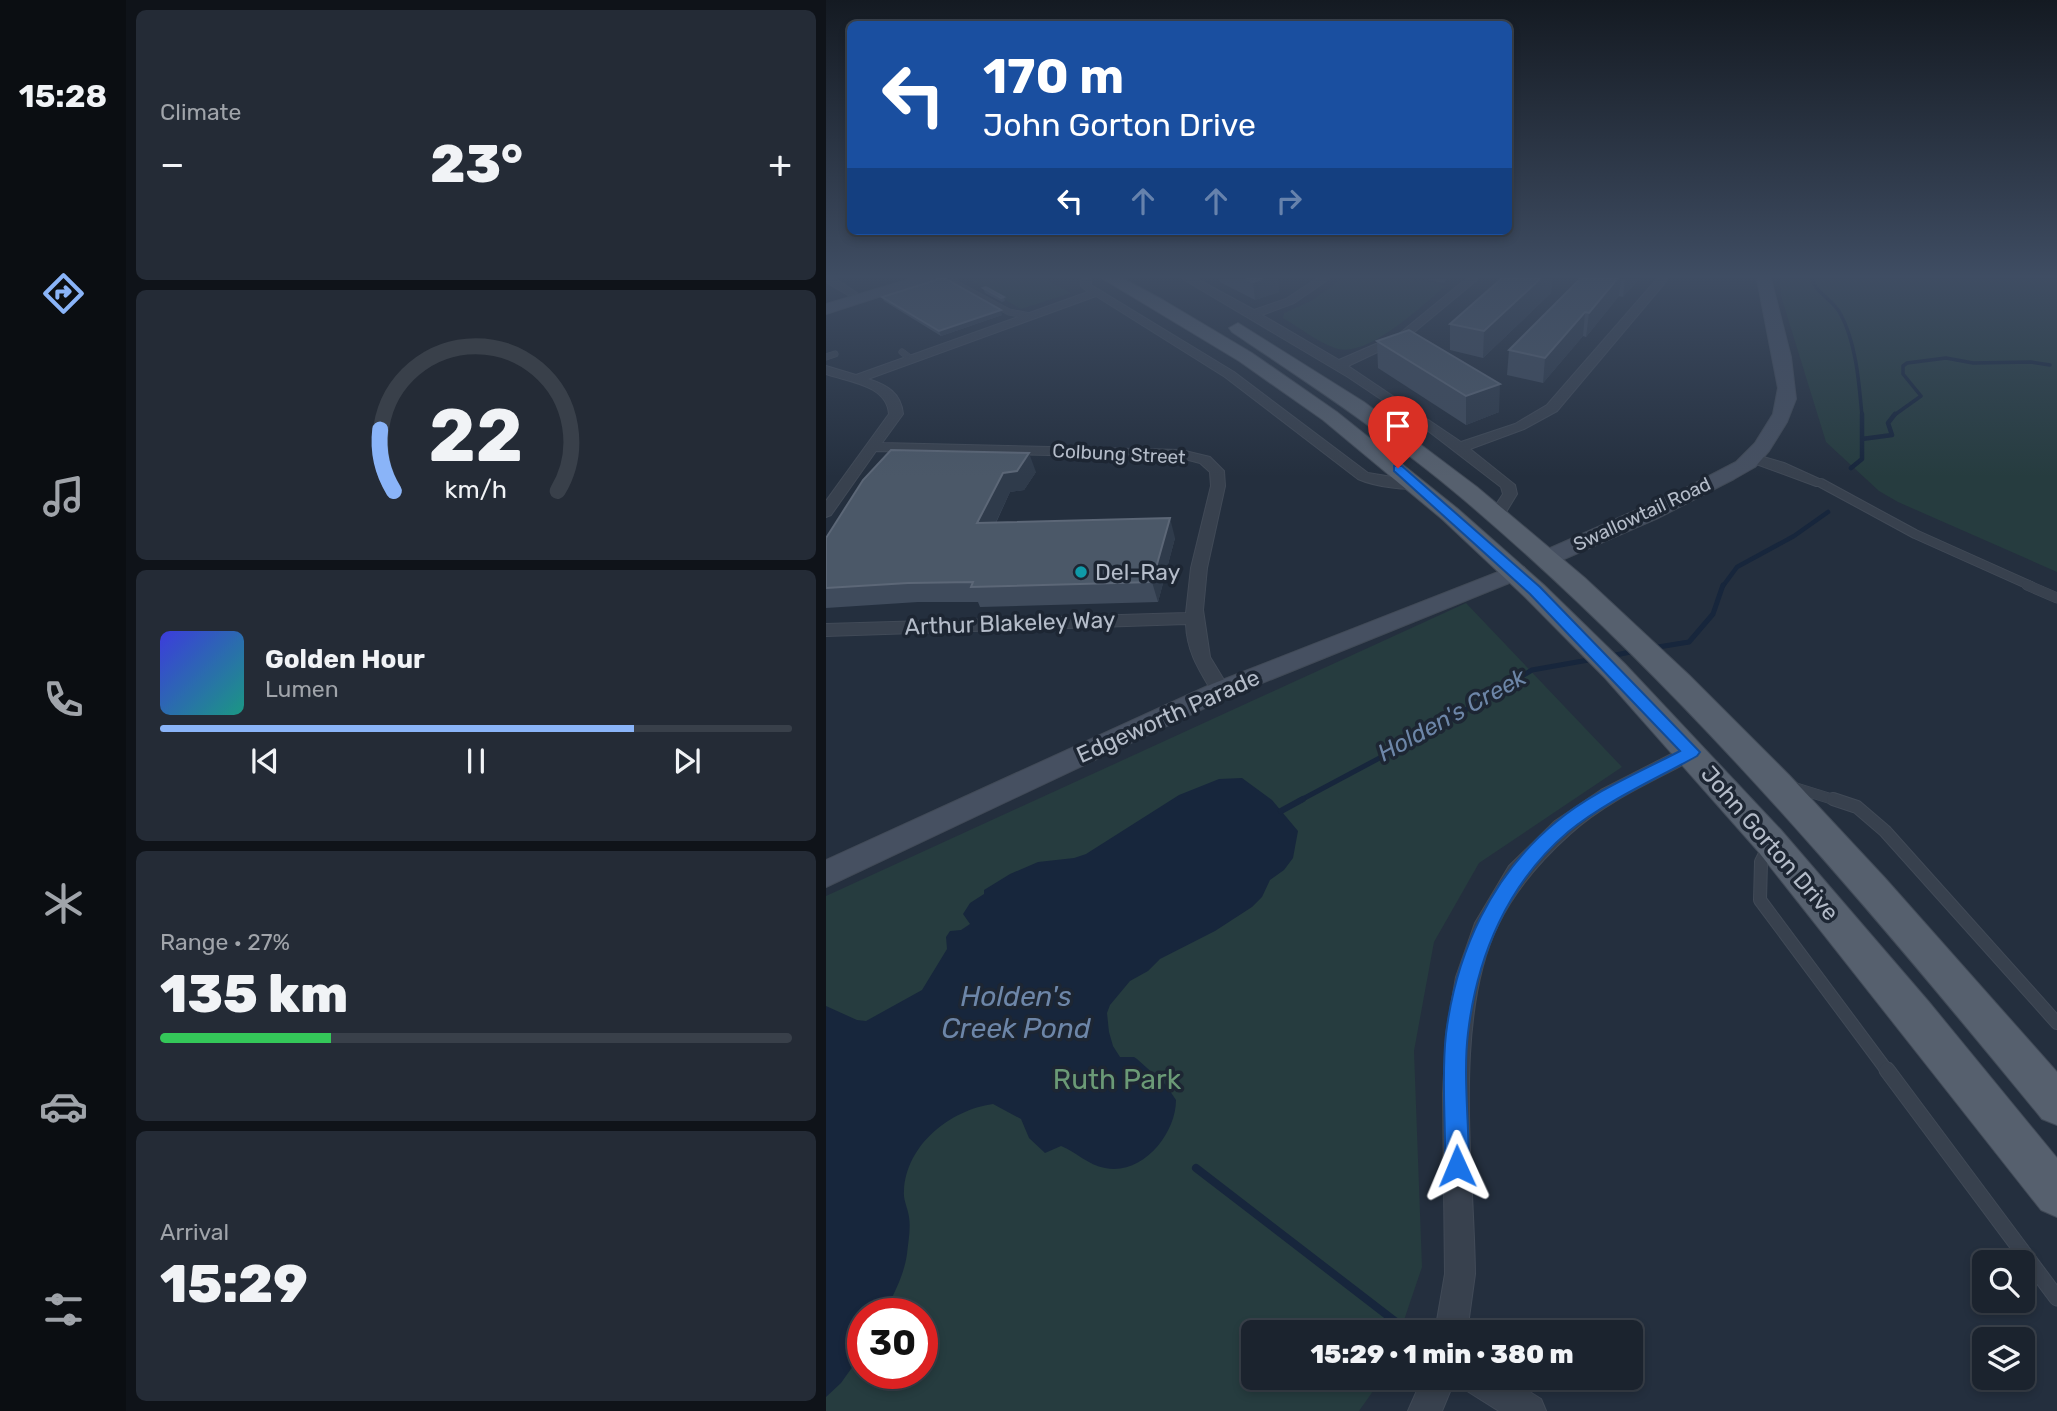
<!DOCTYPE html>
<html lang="en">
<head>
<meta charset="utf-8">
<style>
	body { margin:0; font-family:Rubik,sans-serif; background:#242b36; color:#f1f3f6; height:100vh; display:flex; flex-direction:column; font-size:26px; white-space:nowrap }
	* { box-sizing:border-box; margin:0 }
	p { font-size:23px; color:#a0a4aa }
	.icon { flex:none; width:38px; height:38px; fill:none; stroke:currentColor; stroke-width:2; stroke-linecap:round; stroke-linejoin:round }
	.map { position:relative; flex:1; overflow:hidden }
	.drawer { display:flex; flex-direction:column; gap:10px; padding:10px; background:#0f1319; width:700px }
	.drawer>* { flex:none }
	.banner { position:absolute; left:21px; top:21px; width:665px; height:214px; border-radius:10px; box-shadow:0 4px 10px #0003,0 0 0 2px #39404a; background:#1a4fa0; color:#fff; overflow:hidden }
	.tools { position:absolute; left:1146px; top:1250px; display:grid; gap:14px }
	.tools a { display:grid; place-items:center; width:63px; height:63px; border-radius:10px; background:#1b232e; box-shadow:0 4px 10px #0003,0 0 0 2px #39404a; font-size:35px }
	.speed { position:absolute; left:21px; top:1298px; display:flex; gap:14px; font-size:35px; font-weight:700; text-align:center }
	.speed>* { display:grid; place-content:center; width:91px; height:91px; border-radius:50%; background:#1b232e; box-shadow:0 4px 10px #0003,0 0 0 2px #39404a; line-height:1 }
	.speed .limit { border:10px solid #d22; background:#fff; color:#111 }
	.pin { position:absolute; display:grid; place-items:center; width:60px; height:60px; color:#fff; margin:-72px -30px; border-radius:50% 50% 50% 0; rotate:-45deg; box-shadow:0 0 7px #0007 }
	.pin .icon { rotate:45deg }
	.me { position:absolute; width:77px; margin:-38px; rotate:359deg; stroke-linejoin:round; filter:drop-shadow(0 0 5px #0008) }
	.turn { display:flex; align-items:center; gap:24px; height:147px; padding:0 21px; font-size:32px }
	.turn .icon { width:91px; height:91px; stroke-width:2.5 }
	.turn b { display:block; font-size:49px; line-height:60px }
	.lanes { display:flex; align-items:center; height:66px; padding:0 21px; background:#0003; justify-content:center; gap:35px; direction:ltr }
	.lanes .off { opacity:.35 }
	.big { font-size:52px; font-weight:800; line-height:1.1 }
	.drawer .widget { flex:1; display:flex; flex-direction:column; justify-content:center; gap:10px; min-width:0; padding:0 24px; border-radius:10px; background:#242b36 }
	.drawer .dial { align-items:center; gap:0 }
	.dial svg { height:182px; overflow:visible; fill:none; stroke:#39404a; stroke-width:7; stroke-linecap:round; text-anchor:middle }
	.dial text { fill:#f1f3f6; stroke:none }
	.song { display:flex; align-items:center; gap:21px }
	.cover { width:84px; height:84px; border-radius:10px; background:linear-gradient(135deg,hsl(240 70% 55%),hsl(170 70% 35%)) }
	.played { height:7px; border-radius:4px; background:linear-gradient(90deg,#8ab4f8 75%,#39404a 75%) }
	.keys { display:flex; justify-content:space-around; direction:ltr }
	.heat { display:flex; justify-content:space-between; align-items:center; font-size:38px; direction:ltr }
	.charge { height:10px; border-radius:5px; background:linear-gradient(90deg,#34c759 27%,#39404a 0) }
	.trip { position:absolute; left:415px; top:1320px; width:402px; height:70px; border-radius:10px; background:#1b232e; box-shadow:0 4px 10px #0003,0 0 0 2px #39404a; font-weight:800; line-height:70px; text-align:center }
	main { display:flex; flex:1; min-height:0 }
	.tab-bar { display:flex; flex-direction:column; width:126px; justify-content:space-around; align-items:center; background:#0b0e12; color:#a0a4aa }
	.tab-bar .icon { width:49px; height:49px }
	.tab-bar .selected { color:#8ab4f8 }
	.tab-bar b { font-size:32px; color:#f1f3f6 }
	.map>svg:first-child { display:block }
	.green { fill:#263c3f; fill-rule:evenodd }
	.water { fill:#17263c }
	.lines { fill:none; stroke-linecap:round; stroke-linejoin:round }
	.stream-far4 { stroke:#17263c; stroke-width:3.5 }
	.stream-far3 { stroke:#17263c; stroke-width:4.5 }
	.stream-far2 { stroke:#17263c; stroke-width:5 }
	.stream-far1 { stroke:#17263c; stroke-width:6 }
	.stream { stroke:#17263c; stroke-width:8 }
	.lane-far4-casing { stroke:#414a57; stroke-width:7 }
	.lane-far3-casing { stroke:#414a57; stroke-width:10 }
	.lane-far2-casing { stroke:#414a57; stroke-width:11 }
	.lane-far1-casing { stroke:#414a57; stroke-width:14 }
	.lane-casing { stroke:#414a57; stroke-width:17 }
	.street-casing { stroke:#414a57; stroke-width:2 }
	.secondary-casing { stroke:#414a57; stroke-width:2 }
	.primary-casing { stroke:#414a57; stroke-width:2 }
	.lane-far4 { stroke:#38414e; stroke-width:6 }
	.lane-far3 { stroke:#38414e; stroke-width:8 }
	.lane-far2 { stroke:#38414e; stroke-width:10 }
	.lane-far1 { stroke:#38414e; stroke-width:12 }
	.lane { stroke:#38414e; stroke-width:15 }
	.street { fill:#38414e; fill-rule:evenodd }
	.secondary { fill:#465061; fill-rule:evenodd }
	.primary { fill:#56606e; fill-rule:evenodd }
	.wall { fill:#3f4b5c }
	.shaded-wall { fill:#2f3b4b }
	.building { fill:#4b5868; stroke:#5c6777; stroke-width:2 }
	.route { fill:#1a73e8; stroke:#114b97; stroke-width:2 }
	.culture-dot { fill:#0f9aa8; stroke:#1d2633; stroke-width:2.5 }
	.labels { text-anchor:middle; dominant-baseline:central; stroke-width:7; stroke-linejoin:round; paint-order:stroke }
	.far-street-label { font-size:19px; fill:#b4bcc9; stroke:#1d2633 }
	.poi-label { font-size:23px; fill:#b4bcc9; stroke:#1d2633; text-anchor:start }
	.street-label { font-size:23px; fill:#b4bcc9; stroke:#1d2633 }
	.water-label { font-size:24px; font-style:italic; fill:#6d86a8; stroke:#1d2633 }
	.near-water-label { font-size:28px; font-style:italic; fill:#6d86a8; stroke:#1d2633 }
	.near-park-label { font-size:28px; fill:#6b9a76; stroke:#1d2633 }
</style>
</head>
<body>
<main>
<nav class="tab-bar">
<b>15:28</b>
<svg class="icon selected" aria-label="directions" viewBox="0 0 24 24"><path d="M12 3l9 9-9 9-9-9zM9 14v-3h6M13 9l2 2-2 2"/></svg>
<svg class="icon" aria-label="music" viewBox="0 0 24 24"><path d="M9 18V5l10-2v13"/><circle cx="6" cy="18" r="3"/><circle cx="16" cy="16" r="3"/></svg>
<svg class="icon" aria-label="phone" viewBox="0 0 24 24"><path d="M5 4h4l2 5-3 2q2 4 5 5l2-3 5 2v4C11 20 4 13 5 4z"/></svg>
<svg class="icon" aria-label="climate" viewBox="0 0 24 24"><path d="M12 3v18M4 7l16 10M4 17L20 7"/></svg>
<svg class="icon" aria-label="car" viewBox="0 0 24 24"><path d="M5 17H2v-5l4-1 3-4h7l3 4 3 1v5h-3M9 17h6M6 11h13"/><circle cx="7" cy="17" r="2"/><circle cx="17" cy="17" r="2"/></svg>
<svg class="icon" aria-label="filters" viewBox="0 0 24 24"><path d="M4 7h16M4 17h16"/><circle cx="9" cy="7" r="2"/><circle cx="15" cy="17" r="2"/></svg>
</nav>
<section class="drawer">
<div class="widget"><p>Climate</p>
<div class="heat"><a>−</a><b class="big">23°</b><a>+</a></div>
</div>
<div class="widget dial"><svg viewBox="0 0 100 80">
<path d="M14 69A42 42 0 1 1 86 69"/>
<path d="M14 69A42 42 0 0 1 8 42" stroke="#8ab4f8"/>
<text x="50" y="56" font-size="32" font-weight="700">22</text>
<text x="50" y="72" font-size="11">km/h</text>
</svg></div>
<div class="widget">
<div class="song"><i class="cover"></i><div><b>Golden Hour</b><p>Lumen</p></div></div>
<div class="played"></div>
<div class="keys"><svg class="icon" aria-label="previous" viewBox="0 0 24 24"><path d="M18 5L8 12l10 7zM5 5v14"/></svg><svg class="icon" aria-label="pause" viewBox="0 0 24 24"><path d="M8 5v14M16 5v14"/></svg><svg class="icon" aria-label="next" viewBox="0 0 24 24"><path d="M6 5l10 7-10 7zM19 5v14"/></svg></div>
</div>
<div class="widget"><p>Range · 27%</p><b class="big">135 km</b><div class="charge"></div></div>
<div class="widget"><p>Arrival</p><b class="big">15:29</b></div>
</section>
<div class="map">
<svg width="1231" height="1411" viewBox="0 0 1231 1411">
	<rect width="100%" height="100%" fill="#242f3e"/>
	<!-- green -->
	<path class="green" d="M143,279H219L245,293L195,309Z
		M516,279H589L620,286C597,304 541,360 509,348C491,342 473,327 457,318L458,313L485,301Z
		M954,279H1231V572L1072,502L1053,491L1000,442L955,296Z
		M640,603L796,767L653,863L608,942L588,1051L596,1267L574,1332H427V1377H557L533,1411H0V896ZM37,1314H96V1374H37Z"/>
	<!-- water -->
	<path class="water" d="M416,778L446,800L472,831L467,858L458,870L444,880L436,897L426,907L389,931L334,959L322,971L304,981L284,1005L281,1013L283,1032L287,1046L294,1057H308L311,1059L340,1085L350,1100C350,1134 316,1176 279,1168C262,1165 250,1152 235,1146L219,1153L203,1138L195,1119L167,1104C124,1110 80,1145 78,1191C77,1200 82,1208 83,1217C85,1229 82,1243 81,1254C78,1276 67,1295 58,1314H37V1352L15,1383L0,1397V1006L31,1020L40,1021L96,990L121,949L120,937L124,931L135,930L144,924L137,914L144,903L158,894V890L184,874L212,862L248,858L260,854L353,795L393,779Z"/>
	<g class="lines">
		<!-- stream-far4 -->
		<path class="stream-far4" d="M986,279C989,292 1007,300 1014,313C1030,342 1033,382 1036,416
			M1067,416L1095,396L1077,374V366L1081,363L1120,358L1147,363L1205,362L1224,365"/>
		<!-- stream-far3 -->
		<path class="stream-far3" d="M1036,439L1066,435L1062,423L1069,414
			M1025,468L1036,459V414
			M897,586L911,567L968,536L1002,512"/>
		<!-- stream-far2 -->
		<path class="stream-far2" d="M826,648L863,642L887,614L897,585
			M785,656L809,651
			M473,801L606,730L706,670L768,659"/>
		<!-- stream-far1 -->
		<path class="stream-far1" d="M455,811L477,799"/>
		<!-- stream -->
		<path class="stream" d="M370,1168L583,1332"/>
		<!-- lane-far4 casing -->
		<g class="lane-far4-casing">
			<path id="lane-far4" d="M127,279V282L183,312L204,316
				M76,352L84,358
				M0,357L9,354"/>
		</g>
		<!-- lane-far3 casing -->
		<g class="lane-far3-casing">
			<path id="lane-far3" d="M995,483L1089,534L1205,586"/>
		</g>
		<!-- lane-far2 casing -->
		<g class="lane-far2-casing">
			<path id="lane-far2" d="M1201,585L1231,598
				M967,787L1012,801"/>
		</g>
		<!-- lane-far1 casing -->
		<g class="lane-far1-casing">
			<path id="lane-far1" d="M1007,799L1031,807L1059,831L1231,1023
				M943,846L935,862L934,900L1062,1072"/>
		</g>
		<!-- lane casing -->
		<g class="lane-casing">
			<path id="lane" d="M1061,1070L1231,1298"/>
		</g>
		<!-- street casing -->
		<g class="street-casing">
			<path id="street" d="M0,279H10L31,293L22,295L0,282Z
				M255,279H265V285L408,372L542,473L591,481L598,485C588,494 545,485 532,479L399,377L270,296L42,379C61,385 75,393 77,414L56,443L355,450L384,457L398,471L399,486L381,568L377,610L384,657L404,690L402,695H388C374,671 361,653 360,624L0,636V624L360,613L365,568L385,486L384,472L374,463L355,458L50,451L5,515L0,517V501L63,414C61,385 23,382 0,374V366L30,375L262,292L255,286Z
				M357,279H371L428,310L460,299L490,279H503L468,303L436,315L513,360L573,334L640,279H652L581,338L522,366L635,442L689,424L721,405L831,279H842L731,411L698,429L644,449L689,485L691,494L677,517L672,519L664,514L677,494L675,487L601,430L522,377Z
				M927,454L958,463L1002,483L1000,486H990L922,461V455Z
				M865,744L872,747L875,752L872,757C829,780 780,801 744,834C715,860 689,890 672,925C626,1019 648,1171 649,1274L641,1332H609L619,1274L617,1093L620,1034L630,977L649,923L683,866L729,821L775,790Z
				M597,1377H630L616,1411H582Z
				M634,1377H680L715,1399L720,1411H673L638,1389Z"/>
		</g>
		<!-- secondary casing -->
		<g class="secondary-casing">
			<path id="secondary" d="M84,279H108L0,314V304Z
				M931,279H945L965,357L970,399L961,422L943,451L929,467L908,479L832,518L729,563H713L710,558L713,553L858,489L910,462L929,443L947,414L952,388Z
				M690,565L698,567L701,572L698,577L404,696L0,887V860L386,684Z"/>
		</g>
		<!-- primary casing -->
		<g class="primary-casing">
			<path id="primary" d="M277,279H298L337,300L426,353L511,412L632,509L718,585L799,664L955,830L1103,1002L1231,1158V1217L1215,1210L931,850L779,678L699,597L616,519L497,420L413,361Z
				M412,323L538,402L651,487L759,578L863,675L963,775L1059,878L1231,1072V1125L1216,1119C1036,899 854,683 637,499C564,437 485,385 406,332L403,328Z"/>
		</g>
		<!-- lane-far4 -->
		<use href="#lane-far4" class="lane-far4"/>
		<!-- lane-far3 -->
		<use href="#lane-far3" class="lane-far3"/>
		<!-- lane-far2 -->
		<use href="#lane-far2" class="lane-far2"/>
		<!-- lane-far1 -->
		<use href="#lane-far1" class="lane-far1"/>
		<!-- lane -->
		<use href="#lane" class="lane"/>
		<!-- street -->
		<use href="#street" class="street"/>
		<!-- secondary -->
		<use href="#secondary" class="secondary"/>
		<!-- primary -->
		<use href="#primary" class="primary"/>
	</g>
	<!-- wall -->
	<path class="wall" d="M393,279H452L453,292L429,300L394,282Z
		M602,279H621L617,283Z
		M675,279H726L725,293L657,358L624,350V324Z
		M754,279H813L797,297L793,296L760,337L757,336L717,383L681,375L683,350Z
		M157,288L178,297L179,301L176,302L159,293Z
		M56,297L176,315L115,336L58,301Z
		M551,341L673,412L640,425L552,368Z
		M210,472L198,490L184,492L170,523L349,538L332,602L154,607L152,602H92L0,608V538Z"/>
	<!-- shaded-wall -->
	<path class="shaded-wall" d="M436,279H452L453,292L429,300L427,282Z
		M714,279H726L725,293L657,358L658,331Z
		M791,279H795L793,296L760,337L763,313Z
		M799,279H813L797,297Z
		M175,310L176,315L115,336L113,331Z
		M759,312L757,336L717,383L719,358Z
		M674,384L673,412L640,425V396Z
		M203,453L210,472L198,490L184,492L160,543L151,523L177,473Z
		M344,518L349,538L332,602L326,582Z"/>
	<!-- building -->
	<path class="building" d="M113,279H120L175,310L113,331L56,297Z
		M421,279H436L427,282Z
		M675,279H714L658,331L624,324Z
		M754,279H791L763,313L759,312L719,358L683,350Z
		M160,287L178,297L175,298L157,288Z
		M583,330L674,384L640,396L551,341Z
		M65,450L203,453L191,471L177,473L151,523L344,518L326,582L145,587L147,582L82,583L0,588V538L37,480Z"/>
	<!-- sky -->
	<linearGradient id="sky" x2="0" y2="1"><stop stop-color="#141a22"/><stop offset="0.58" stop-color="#3f4d63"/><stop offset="1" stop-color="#3f4d63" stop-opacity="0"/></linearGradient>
	<rect width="1231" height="477" fill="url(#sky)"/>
	<!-- route -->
	<path class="route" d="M568,466H576L714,587L874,752L871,756C828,780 780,801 742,832C682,883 651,956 642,1033C637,1073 643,1124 643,1166L640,1175L631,1178L623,1175L619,1166C620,1123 615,1077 620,1034C630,953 666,874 730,822C766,792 812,773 854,751L704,594L568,471Z"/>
	<!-- markers -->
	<circle class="culture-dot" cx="255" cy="572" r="7"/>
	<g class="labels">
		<!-- far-street labels -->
		<g class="far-street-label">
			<text transform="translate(293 454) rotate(3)">Colbung Street</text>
			<text transform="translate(816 514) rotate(-25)">Swallowtail Road</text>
		</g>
		<!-- poi labels -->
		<g class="poi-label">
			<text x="269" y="572">Del-Ray</text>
		</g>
		<!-- street labels -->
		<g class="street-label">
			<text transform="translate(184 623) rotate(-2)">Arthur Blakeley Way</text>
			<text transform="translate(342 716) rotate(-24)">Edgeworth Parade</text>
			<text transform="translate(944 843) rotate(49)">John Gorton Drive</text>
		</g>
		<!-- water labels -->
		<g class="water-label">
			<text transform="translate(626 715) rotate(-29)">Holden's Creek</text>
		</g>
		<!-- near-water labels -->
		<g class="near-water-label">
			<text x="190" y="996">Holden's<tspan x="190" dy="32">Creek Pond</tspan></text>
		</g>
		<!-- near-park labels -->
		<g class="near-park-label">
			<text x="291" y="1079">Ruth Park</text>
		</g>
	</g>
</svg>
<div class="tools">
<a><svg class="icon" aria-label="search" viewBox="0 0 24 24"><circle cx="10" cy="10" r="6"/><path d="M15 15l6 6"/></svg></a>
<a><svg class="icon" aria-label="layers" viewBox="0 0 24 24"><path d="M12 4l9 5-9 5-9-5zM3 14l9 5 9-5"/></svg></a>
</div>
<div class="speed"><div class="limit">30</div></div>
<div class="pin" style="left:572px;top:468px;background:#d93025"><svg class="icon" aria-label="arrive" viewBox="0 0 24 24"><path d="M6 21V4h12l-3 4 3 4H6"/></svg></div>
<svg class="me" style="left:631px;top:1166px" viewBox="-20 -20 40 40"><path d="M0-17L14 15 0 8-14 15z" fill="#1a73e8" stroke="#fff" stroke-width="4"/></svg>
<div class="trip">15:29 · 1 min · 380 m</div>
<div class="banner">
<div class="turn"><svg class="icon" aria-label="left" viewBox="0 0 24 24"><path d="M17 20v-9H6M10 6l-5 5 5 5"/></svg><div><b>170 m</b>John Gorton Drive</div></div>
<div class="lanes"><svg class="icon" aria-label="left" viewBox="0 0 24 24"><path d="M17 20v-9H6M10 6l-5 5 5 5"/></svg><svg class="icon off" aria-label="ahead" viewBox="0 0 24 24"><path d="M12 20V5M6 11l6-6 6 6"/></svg><svg class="icon off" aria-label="ahead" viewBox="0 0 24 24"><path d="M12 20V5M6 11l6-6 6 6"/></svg><svg class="icon off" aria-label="right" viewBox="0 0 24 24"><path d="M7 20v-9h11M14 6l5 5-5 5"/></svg></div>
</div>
</div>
</main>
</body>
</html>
